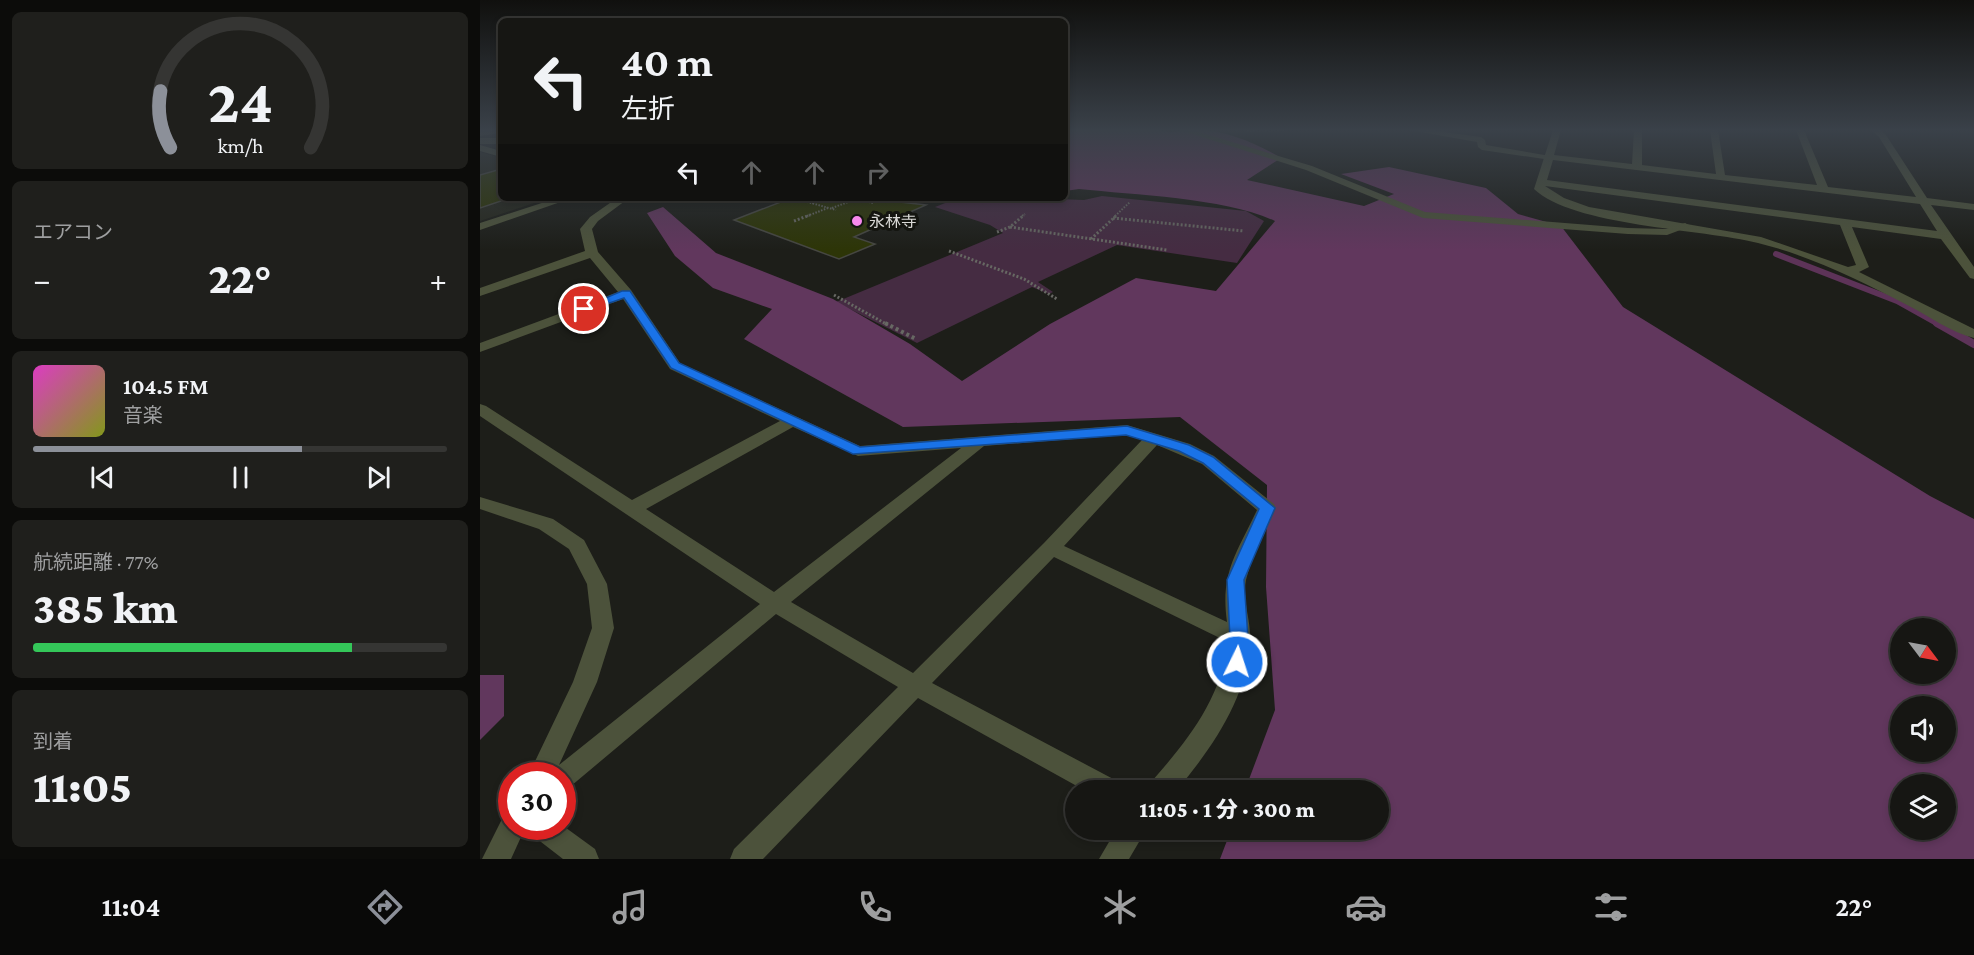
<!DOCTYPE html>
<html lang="ja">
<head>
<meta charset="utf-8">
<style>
	body { margin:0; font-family:"Crimson Pro","Noto Sans JP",serif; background:#1f1f1c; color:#f1f3f6; height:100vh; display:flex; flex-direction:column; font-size:22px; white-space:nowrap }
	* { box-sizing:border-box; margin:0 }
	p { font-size:20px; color:#9e9fa0 }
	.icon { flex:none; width:33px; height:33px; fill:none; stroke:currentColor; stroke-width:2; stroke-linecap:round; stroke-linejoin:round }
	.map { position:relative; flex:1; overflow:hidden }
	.side { display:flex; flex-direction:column; gap:12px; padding:12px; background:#0c0c0a; width:480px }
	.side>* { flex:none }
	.guide { position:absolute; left:18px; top:18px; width:570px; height:183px; border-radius:9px; box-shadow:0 3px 9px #0003,0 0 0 2px #353533; background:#161613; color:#f1f3f6; overflow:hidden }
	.needle { width:39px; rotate:122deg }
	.controls { position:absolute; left:1410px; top:618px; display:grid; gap:12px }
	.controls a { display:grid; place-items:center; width:66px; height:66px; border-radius:50%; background:#161613; box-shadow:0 3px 9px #0003,0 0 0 2px #353533; font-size:30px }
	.speed { position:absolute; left:18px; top:762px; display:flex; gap:12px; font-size:30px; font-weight:700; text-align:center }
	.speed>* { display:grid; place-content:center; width:78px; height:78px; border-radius:50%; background:#161613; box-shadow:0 3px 9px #0003,0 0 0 2px #353533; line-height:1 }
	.speed .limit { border:9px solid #d22; background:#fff; color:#111 }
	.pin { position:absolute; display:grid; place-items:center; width:51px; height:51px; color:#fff; margin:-26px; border:3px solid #fff; border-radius:50%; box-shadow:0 2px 6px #0007 }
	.me { position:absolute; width:66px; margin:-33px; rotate:4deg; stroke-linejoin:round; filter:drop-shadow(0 0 4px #0008) }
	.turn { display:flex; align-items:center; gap:21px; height:126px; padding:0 24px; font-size:27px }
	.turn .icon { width:78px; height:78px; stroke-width:2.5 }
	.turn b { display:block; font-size:42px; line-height:51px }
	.lanes { display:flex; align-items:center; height:57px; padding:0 24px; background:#0003; justify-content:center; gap:30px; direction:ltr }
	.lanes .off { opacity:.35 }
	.big { font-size:45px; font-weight:800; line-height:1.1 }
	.side .tile { flex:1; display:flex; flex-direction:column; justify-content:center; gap:9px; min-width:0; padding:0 21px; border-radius:9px; background:#1f1f1c }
	.side .dial { align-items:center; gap:0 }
	.dial svg { height:156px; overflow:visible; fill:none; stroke:#353533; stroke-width:7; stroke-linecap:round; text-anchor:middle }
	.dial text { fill:#f1f3f6; stroke:none }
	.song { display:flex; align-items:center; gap:18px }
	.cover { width:72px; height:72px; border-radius:9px; background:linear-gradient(135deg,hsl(310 70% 55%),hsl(70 70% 35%)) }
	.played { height:6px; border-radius:3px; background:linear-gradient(90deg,#8c9099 65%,#353533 65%) }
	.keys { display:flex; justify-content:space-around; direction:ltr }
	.heat { display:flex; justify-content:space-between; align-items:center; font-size:33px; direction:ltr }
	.charge { height:9px; border-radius:4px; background:linear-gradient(90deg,#34c759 77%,#353533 0) }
	.trip { position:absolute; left:585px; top:780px; width:324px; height:60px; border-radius:30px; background:#161613; box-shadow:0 3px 9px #0003,0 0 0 2px #353533; font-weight:800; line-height:60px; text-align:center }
	.dock { display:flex; height:96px; justify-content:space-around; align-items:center; background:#090908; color:#9e9fa0 }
	.dock .icon { width:42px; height:42px }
	.dock .on { color:#8c9099 }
	.dock b { font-size:27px; color:#f1f3f6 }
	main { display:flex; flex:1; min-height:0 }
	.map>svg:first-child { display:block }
	.built { fill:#26281e }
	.green { fill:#452c42 }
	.forest { fill:#61375d; fill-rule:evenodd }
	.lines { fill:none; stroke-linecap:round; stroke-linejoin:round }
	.stream-far1 { stroke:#5d3358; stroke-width:6 }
	.stream { stroke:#5d3358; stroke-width:8 }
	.building { fill:#2d3507; stroke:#464741; stroke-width:1.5 }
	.path-far2 { stroke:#676863; stroke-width:2; stroke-dasharray:1.5 1.5; stroke-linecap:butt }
	.path-far1 { stroke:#676863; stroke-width:3; stroke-dasharray:2 2; stroke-linecap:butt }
	.path { stroke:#676863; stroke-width:4; stroke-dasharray:3 3; stroke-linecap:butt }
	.service { fill:#4c523b; fill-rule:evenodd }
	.minor { fill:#4c523b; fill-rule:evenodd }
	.tertiary { fill:#4c523b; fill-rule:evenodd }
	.route { fill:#1a73e8; stroke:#114b97; stroke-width:1.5 }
	.poi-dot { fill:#f788ec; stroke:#141510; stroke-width:2 }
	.labels { text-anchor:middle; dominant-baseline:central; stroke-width:6; stroke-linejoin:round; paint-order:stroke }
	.far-poi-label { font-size:16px; fill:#d9d9d6; stroke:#141510; text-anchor:start }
</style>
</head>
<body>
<main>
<section class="side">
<div class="tile dial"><svg viewBox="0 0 100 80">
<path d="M14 69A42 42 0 1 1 86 69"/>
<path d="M14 69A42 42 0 0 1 9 40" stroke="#8c9099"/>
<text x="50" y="56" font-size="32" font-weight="700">24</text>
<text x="50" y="72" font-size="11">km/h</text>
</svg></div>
<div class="tile"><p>エアコン</p>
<div class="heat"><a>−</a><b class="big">22°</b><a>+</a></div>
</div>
<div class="tile">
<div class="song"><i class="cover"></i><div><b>104.5 FM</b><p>音楽</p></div></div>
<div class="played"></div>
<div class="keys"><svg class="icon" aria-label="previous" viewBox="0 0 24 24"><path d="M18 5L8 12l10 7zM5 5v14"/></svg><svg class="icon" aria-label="pause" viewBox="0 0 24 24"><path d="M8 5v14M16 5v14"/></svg><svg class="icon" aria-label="next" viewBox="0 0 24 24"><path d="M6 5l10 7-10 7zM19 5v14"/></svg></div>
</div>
<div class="tile"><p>航続距離 · 77%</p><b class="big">385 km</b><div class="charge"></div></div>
<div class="tile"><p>到着</p><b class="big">11:05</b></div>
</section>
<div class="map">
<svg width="1494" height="859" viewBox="0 0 1494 859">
	<rect width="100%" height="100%" fill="#1d1e19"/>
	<!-- built -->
	<path class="built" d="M0,152L21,158V198H69L0,221Z"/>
	<!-- green -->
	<path class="green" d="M622,196L766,211L784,221L757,263L637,245L558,282L573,292L569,294L552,287L437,343L356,302L523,233L510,225L455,207L478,198H496L511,203L550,198L604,200Z"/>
	<!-- forest -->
	<path class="forest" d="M585,130H679C692,135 702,130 716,130C746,130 776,143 801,158L767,180L884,206L914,194L861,174L909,167L1006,188L1038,214L1081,226L1143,307L1450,496L1494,519V859H740L751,830H898V790H765L795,710L786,587L787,485L700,417L423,427L264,339L292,309L233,288L195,256L167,213L183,207L236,253L353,299L430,344L482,381L570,324L656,278L736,291L795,221C746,198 655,195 599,189L585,191ZM1420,628H1466V674H1420ZM1420,706H1466V752H1420ZM1420,784H1466V830H1420Z
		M0,675H24V716L0,740Z"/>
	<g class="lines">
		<!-- stream-far1 -->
		<path class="stream-far1" d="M1296,254L1417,301L1460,325"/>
		<!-- stream -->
		<path class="stream" d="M1457,323L1494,344"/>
	</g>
	<!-- building -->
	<path class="building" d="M21,169V201L0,208V175Z
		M311,198H385L446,205L374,237L395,244L359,259L254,220Z"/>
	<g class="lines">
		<!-- path-far2 -->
		<path class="path-far2" d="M767,131L804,130
			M374,198L393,203
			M324,201L356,210
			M332,203L345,198
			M352,208L376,199
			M327,216L348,208
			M542,216L545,214
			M635,216L650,202"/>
		<!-- path-far1 -->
		<path class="path-far1" d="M633,218L764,231
			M314,221L330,215
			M530,227L687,250
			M517,232L530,227L544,215
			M611,239L637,215
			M469,251L544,279L577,299
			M354,295L408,325"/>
		<!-- path -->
		<path class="path" d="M405,323L436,339"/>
		<!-- service -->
		<path class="service" d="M700,130H712L832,166L945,212L1148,228L1186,229L1205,223L1211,226L1187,235L1148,234L943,218L826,170Z
			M929,130H949L1001,137L1005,140L1006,145L1076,157L1071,160L1002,150L998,147L997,142Z
			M77,198H92L0,230V223Z"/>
		<!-- minor -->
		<path class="minor" d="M1073,130H1081L1074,155L1152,164L1154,130H1162V165L1236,174L1230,130H1238L1245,175L1337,185L1316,130H1324L1348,187L1436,197L1399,137L1391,130H1400L1406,135L1447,198L1494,204V210L1451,205L1494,267V279L1490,278L1461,239L1372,227L1389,267L1379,272L1494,329V338C1472,333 1449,316 1429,306C1381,281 1331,256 1278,243C1223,229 1092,226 1054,189ZM1073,160L1440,204L1457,231L1067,180ZM1065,186L1360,225L1376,265L1368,267L1281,237L1109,207L1084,198Z
			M0,138H21V144H0Z
			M0,145L21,151V157L0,151Z
			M137,198H149L118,221L112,229L118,252L151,290L200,363L380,446L647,425L710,444L734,456L794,504L796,508C786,532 772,555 766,580C762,600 771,620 770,640C768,697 732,748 697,790H668L672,781C708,740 741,699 748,642L574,557L452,683L637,781L641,790H604L438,698L283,859H250L254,849L418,687L296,614L91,786L82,790V776H48L93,682L112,628L107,584L89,549L59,529L0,509V497L73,519L104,540L127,584L134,628L117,682L79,765L280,604L0,416V404L6,406L152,500L300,421L190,369L143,299L0,352V343L138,292L110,258L0,296V288L105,251L100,229L110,217ZM313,427L378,456L481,448L294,592L166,509ZM646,435L662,440L564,543L433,673L311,602L504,446ZM677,445L722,464L777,510C757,553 740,572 747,622L584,546Z
			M32,814V826H46L31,859H2L23,817Z
			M82,825L115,849L119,859H83L52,835L49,826Z
			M636,830H666L649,859H619Z"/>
		<!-- tertiary -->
		<path class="tertiary" d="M0,130H21V133L0,136Z"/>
	</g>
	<!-- sky -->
	<linearGradient id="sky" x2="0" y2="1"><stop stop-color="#10100e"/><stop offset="0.52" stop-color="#3a4149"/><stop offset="1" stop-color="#3a4149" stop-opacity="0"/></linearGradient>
	<rect width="1494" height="250" fill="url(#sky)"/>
	<!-- route -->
	<path class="route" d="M142,291H150L199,363L380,447L647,426L709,445L733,457L795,508L764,580L768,638L763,668L757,670L750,668L747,662L750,638L747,580L779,509L723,463L699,451L646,435L373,454L191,368L144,298L104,312L99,309Z"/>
	<!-- markers -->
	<circle class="poi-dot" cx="377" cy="221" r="6"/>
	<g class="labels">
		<!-- far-poi labels -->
		<g class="far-poi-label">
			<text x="389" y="221">永林寺</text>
		</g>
	</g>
</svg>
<div class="controls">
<a><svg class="needle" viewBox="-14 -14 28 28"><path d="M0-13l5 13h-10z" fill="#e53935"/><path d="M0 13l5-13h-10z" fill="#9e9fa0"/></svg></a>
<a><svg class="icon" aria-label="sound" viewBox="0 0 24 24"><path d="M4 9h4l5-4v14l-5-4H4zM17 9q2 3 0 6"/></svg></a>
<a><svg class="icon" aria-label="layers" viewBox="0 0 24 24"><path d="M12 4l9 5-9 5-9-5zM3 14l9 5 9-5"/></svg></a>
</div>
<div class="speed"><div class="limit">30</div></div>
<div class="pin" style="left:104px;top:309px;background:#d93025"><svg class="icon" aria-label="arrive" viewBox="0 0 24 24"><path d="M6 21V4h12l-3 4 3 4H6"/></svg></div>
<svg class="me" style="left:757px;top:662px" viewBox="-20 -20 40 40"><circle r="17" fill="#1a73e8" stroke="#fff" stroke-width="3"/><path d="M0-11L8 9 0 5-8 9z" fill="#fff"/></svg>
<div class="trip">11:05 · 1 分 · 300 m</div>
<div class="guide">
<div class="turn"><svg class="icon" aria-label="left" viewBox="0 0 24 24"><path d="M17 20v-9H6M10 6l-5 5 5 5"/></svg><div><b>40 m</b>左折</div></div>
<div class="lanes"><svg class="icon" aria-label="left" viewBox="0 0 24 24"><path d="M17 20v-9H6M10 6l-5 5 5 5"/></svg><svg class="icon off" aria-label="ahead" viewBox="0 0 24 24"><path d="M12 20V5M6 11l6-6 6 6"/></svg><svg class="icon off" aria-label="ahead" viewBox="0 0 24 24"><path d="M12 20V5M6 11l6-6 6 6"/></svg><svg class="icon off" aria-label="right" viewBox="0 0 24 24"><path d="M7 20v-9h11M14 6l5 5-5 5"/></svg></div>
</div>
</div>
</main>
<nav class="dock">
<b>11:04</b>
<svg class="icon on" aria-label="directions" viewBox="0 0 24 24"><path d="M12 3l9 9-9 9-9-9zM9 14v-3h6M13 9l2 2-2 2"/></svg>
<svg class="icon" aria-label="music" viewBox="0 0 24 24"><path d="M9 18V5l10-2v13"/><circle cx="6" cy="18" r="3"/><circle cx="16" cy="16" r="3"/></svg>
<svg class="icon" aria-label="phone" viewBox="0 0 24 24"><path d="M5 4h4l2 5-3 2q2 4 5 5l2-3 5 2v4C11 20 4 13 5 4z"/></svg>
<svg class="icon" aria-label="climate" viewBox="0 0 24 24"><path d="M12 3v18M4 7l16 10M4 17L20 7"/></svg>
<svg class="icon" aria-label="car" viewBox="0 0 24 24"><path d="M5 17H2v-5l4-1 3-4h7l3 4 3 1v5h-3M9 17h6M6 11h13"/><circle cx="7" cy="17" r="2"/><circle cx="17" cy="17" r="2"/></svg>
<svg class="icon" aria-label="filters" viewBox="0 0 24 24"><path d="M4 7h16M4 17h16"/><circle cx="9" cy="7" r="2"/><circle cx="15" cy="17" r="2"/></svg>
<b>22°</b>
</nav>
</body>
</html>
